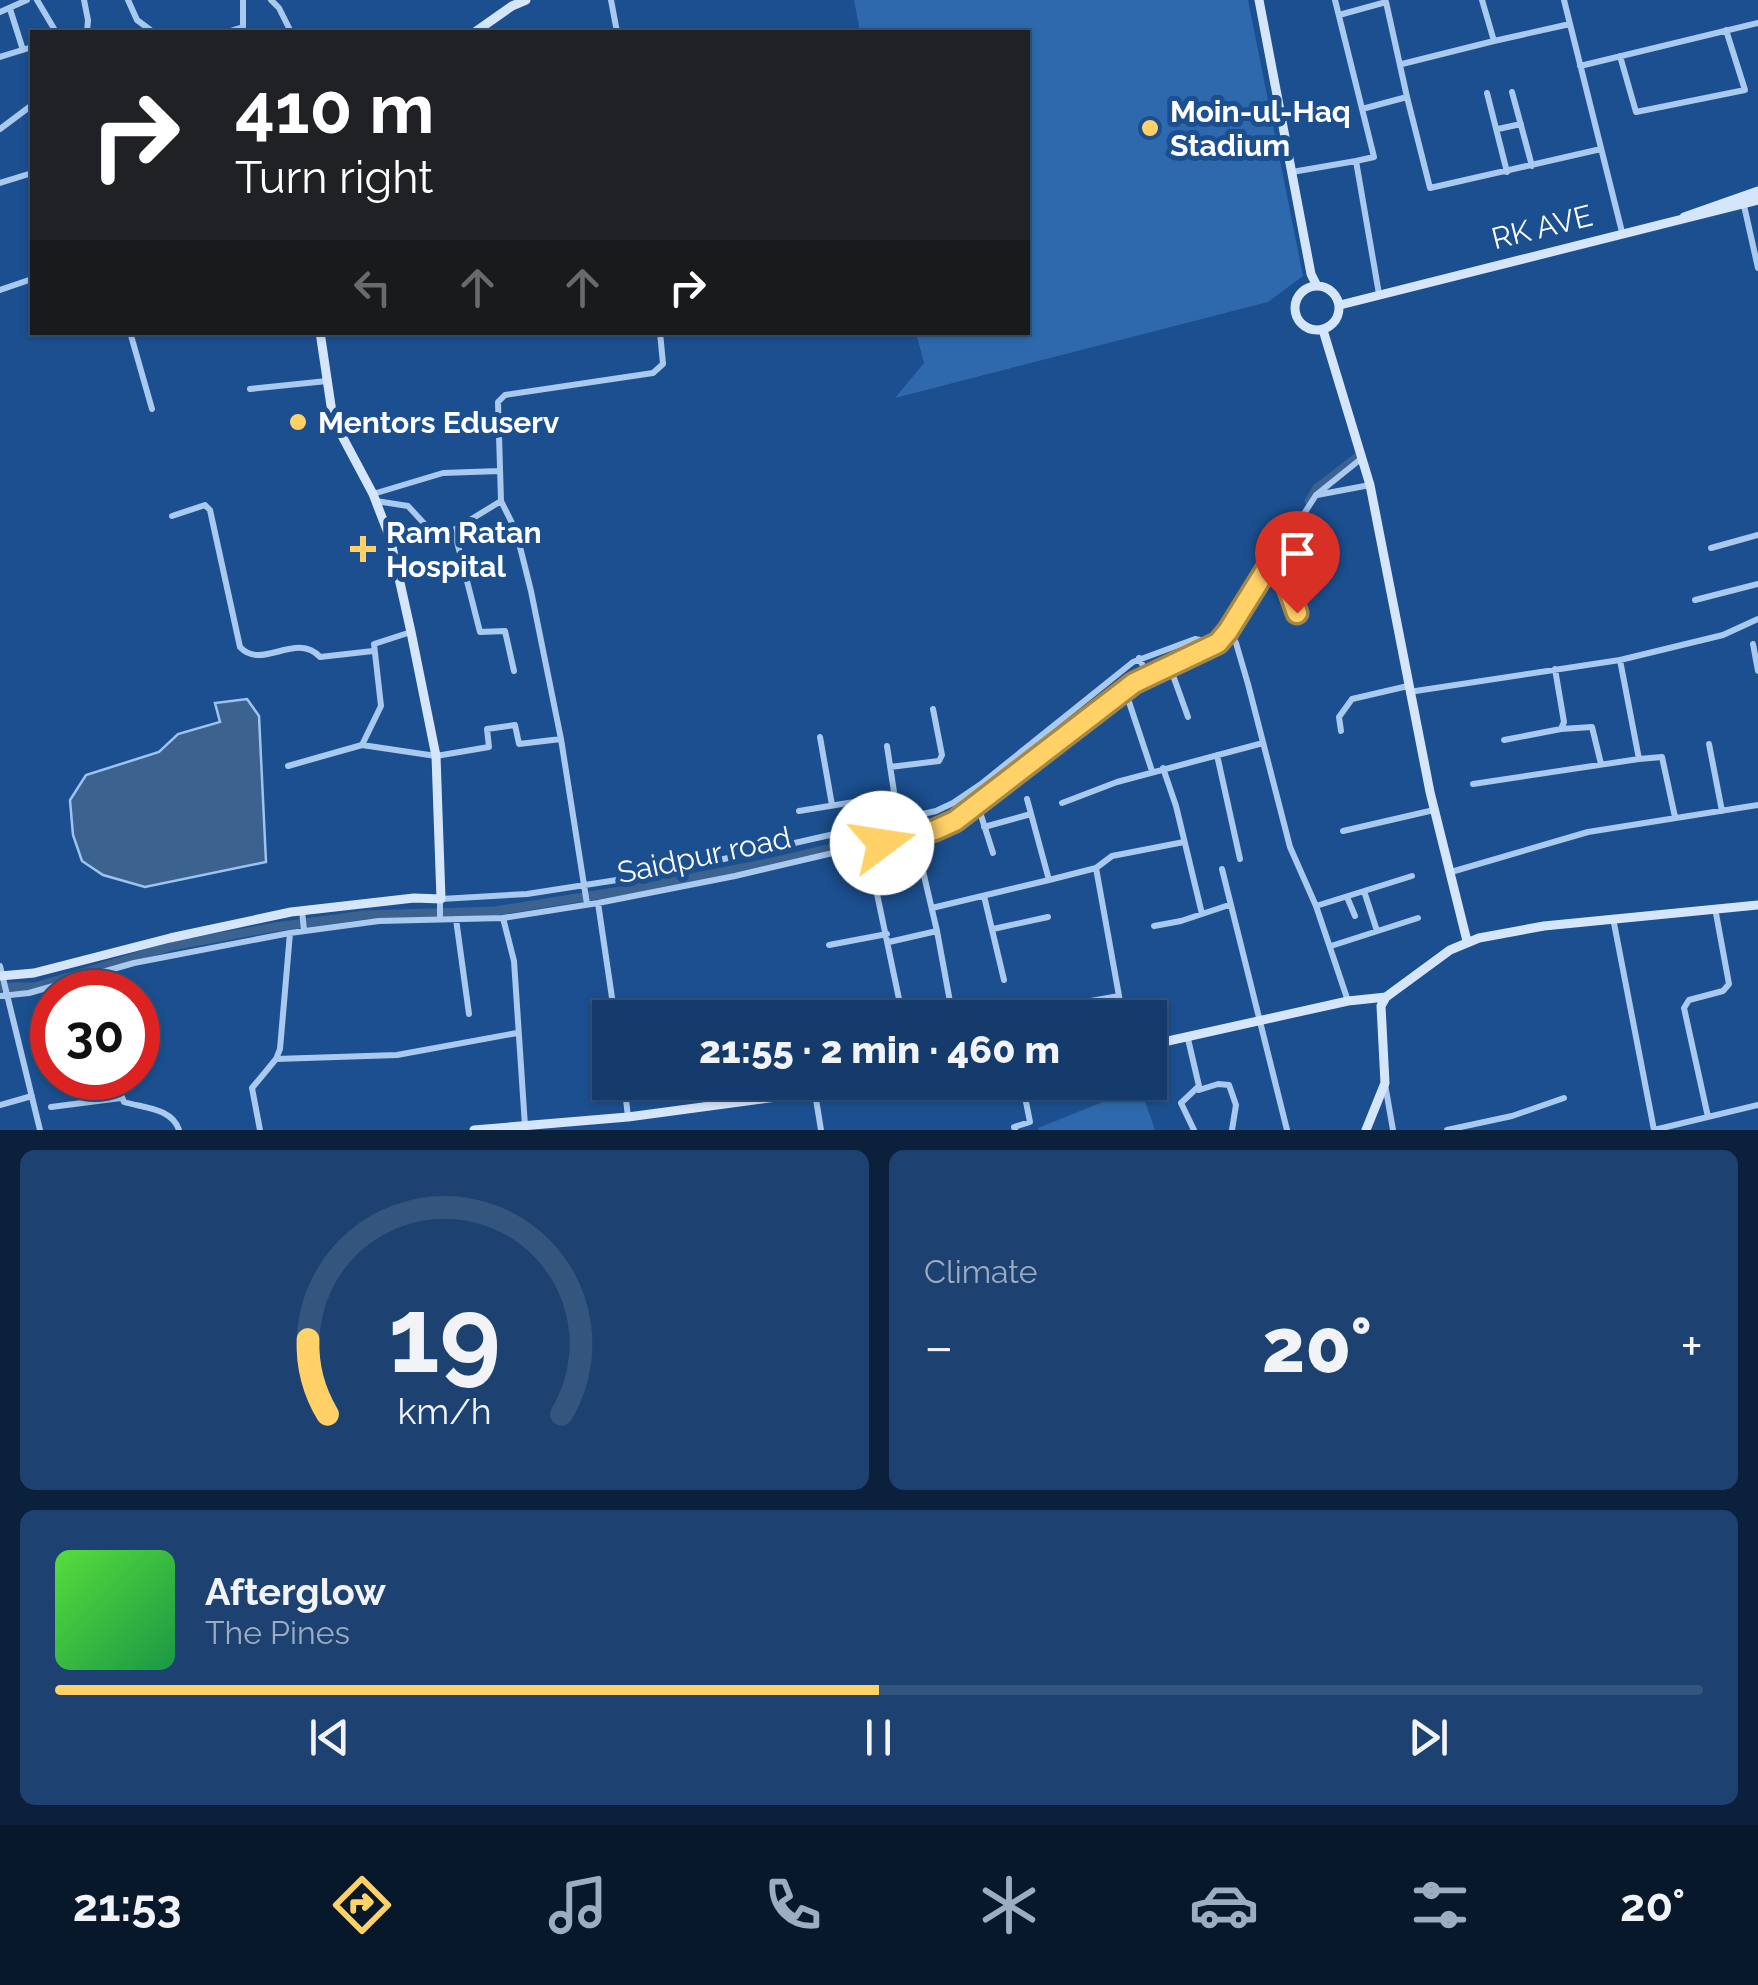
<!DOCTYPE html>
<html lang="en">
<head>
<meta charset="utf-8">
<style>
	body { margin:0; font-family:Raleway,sans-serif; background:#1d4271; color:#f1f3f6; height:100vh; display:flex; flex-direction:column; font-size:38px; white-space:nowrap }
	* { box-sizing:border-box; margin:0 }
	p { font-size:32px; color:#9dadc1 }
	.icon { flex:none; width:55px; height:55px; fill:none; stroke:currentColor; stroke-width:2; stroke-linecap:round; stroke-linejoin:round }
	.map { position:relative; height:1130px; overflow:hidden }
	.side { display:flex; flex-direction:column; gap:20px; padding:20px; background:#0b203b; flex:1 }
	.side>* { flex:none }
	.banner { position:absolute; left:30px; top:30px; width:1000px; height:305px; border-radius:0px; box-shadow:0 2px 8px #0004,0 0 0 2px #33557e; background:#202124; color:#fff; overflow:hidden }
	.speed { position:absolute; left:30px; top:970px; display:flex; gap:20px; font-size:50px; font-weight:700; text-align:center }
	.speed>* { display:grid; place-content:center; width:130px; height:130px; border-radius:50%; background:#143b6b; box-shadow:0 2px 8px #0004,0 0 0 2px #33557e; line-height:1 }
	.speed .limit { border:15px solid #d22; background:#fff; color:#111 }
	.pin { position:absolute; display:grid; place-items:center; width:85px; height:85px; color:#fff; margin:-102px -42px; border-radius:50% 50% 50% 0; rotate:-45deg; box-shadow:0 0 10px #0007 }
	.pin .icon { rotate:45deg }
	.me { position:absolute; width:110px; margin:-55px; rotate:76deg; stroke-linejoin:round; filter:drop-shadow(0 0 8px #0008) }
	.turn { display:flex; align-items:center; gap:35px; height:210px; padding:0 40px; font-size:45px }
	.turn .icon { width:130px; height:130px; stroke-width:2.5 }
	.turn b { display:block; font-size:70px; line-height:85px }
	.lanes { display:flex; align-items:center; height:95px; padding:0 40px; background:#0003; justify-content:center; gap:50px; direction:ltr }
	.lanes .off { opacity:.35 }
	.big { font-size:75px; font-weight:800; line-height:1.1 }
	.side .tile { flex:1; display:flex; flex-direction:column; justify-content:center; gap:15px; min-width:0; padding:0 35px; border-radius:15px; background:#1d4271 }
	.side .dial { align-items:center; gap:0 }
	.dial svg { height:260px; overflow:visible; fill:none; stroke:#33557e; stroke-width:7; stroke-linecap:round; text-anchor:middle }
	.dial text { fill:#f1f3f6; stroke:none }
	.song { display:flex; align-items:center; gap:30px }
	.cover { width:120px; height:120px; border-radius:15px; background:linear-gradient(135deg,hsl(110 70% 55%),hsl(140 70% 35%)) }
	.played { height:10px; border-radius:5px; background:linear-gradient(90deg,#ffd166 50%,#33557e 50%) }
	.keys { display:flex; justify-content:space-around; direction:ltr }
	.heat { display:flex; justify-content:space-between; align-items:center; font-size:55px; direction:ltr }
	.side .tiles { flex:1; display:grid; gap:20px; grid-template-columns:1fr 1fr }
	.tile:last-child { grid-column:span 2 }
	.trip { position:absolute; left:592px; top:1000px; width:575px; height:100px; border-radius:0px; background:#143b6b; box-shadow:0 2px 8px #0004,0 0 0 2px #33557e; font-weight:800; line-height:100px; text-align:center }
	.tab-bar { display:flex; height:160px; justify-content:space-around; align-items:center; background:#08182b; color:#9dadc1 }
	.tab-bar .icon { width:70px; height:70px }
	.tab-bar .current { color:#ffd166 }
	.tab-bar b { font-size:45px; color:#f1f3f6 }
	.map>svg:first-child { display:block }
	.green { fill:#2e69ad }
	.water { fill:#3c6290; stroke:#9cc4f0; stroke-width:2.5 }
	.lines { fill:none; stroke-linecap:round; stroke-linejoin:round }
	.canal { stroke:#3c6290; stroke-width:9 }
	.street { stroke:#a9c9ee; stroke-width:6 }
	.secondary { stroke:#d6e6fa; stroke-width:9 }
	.route-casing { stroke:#a68842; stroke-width:25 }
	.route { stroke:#ffd166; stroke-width:18 }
	.poi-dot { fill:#ffd166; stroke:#1b4f8f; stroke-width:4 }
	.labels { text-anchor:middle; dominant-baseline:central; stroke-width:10; stroke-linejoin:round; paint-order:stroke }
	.poi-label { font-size:30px; font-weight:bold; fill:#fff; stroke:#1b4f8f; text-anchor:start }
	.street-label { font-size:30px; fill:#fff; stroke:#1b4f8f }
</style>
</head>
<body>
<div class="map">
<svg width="1758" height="1130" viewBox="0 0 1758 1130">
	<rect width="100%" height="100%" fill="#1b4f8f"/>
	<!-- green -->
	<path class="green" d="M854,0H1248L1303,276L1268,302L895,398L924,363L916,333L1028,332V32H860Z
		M1140,1087L1155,1130H1039L1038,1128Z"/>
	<!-- water -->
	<path class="water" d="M247,699L259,716L266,862L145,887L103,875L82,861L73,835L70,800L86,775L159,752L178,734L220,722L215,703Z"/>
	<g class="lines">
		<!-- canal -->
		<path class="canal" d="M1309,501L1317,488L1359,456
			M1218,638L1239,610
			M0,987H35L172,946L275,927L365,915L495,911L627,890L773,862L942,822L967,809L1134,675L1201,651L1213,643"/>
		<!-- street -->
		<path class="street" d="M37,0L56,32
			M84,0L88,20L87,32
			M128,0L137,20L153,32
			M271,0L279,8L291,32
			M611,0L617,32
			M1335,0L1374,157L1356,161L1379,294
			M1482,0L1494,41L1570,24
			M1564,0L1622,232
			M10,9L23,50
			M0,12L27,0
			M1339,15L1386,2L1407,97L1362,109
			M227,32L243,27V0
			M1620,56L1636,112L1745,90L1726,30
			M0,57L32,47
			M1402,64L1494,41
			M1580,66L1758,23
			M1512,92L1532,166
			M1487,93L1507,172
			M1407,97L1430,188L1601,149
			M0,129L32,105
			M1498,129L1521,124
			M1292,172L1356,161
			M0,183L32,173
			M1743,201L1758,268
			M0,290L32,279
			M130,332L152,409
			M250,389L327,381
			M373,494L443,473L499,471
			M1317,495L1370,485
			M376,501L408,506L431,531H452L501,501
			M172,516L205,505L210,510L240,647C262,671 296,631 320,657L373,651
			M454,530L480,632L505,631L514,671
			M1711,548L1758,535
			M1276,555L1297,613
			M1695,600L1758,584
			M1229,631L1236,643L1248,684L1290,847L1316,906L1348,1001
			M1753,644L1758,671
			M1139,658L1148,676
			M1170,667L1188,717
			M1125,690L1152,771
			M1409,692L1620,660
			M1561,729L1592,727L1601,764
			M1341,731L1339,717L1352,699L1408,686
			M820,737L832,805
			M1504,740L1561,729L1564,722L1555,669
			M1709,744L1722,811
			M362,745L381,706L374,644L411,632
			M1217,755L1240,859
			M1639,759L1662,757L1675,817
			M288,766L362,745L436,756L489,747L487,729L515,725L519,744L561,739
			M890,767L939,761L942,755L933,709
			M1163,768L1176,806L1202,914
			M1473,784L1639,759L1620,660L1723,635L1758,619
			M873,799L882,843
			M1062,803L1117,782L1263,743
			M978,806L993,853
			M799,811L891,796L894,792L887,746
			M984,827L1031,814
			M1343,831L1434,810
			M867,846L903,1018
			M918,850L937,931L953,1018
			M1096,868L1112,856L1184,842
			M1222,869L1287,1130
			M1451,872L1588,832L1758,805
			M1049,880L1096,868L1123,1018
			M1364,891L1377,931
			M984,896L1004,980
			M1347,897L1355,916
			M441,899L527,894L662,873L936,811L953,803L981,784L1133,662L1195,639L1216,643
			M598,903L615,1018
			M587,904L561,739L531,591L516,531L501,501L498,402L505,395L653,373L663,364L660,332
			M1316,906L1412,876
			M932,908L1049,880L1027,799
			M302,910L304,931
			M503,918L514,961L525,1126
			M1613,918L1654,1130
			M440,919V899
			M456,919L469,1014
			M1154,926L1181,921L1229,905
			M993,929L1048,917
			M889,942L937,931
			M829,945L887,934
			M1331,946L1418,918
			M0,966L40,1130
			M0,996L29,993L134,963L290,933L379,921L503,918L598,903L735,876L935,829L978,806L1134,683L1207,651L1229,631L1316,495L1362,458
			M1026,1018L1057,1007L1119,996
			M1188,1039L1199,1086L1181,1103L1194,1130
			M276,1059L397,1055L517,1033
			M114,1078L124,1102C144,1108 172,1108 179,1130
			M624,1082L628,1117
			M723,1082L728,1103
			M1385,1084L1393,1130
			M1199,1090L1218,1084L1229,1085L1236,1105L1232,1130
			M815,1093L821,1130
			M0,1105L32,1096
			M51,1107L121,1098
			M1708,1117L1684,1008L1689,1000L1723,991L1729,984L1715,908
			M260,1130L252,1088L276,1059L280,1049L290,933
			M1015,1130L1014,1127L1030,1122L1022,1082
			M1447,1130L1512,1116L1564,1098
			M1654,1130L1758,1105"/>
		<!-- secondary -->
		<path class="secondary" d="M1259,0L1311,274L1317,286
			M475,32L512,6L526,0
			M1684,217L1758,191
			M1295 308a22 22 0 1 1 44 0a22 22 0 1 1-44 0Z
			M1340,305L1758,200
			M1323,330L1370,485L1430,792L1467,941
			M0,976L34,973L170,938L291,912L414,898L441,899L436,756L411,632L390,538L373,494L333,419L320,332
			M1150,1045L1348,1001L1386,997
			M474,1130L628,1117L889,1082
			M1366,1130L1385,1083L1381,1006L1386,997L1450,950L1479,938L1544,926L1758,905"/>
	</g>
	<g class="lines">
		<!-- route casing -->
		<g class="route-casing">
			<path id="route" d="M882,843L935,830L955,821L1134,683L1218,643L1228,631L1276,554L1297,613"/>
		</g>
		<!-- route -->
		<use href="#route" class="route"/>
	</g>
	<!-- markers -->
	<g class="poi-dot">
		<circle cx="1150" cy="128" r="10"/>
		<circle cx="298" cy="422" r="10"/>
		<path d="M358 534h10v10h10v10h-10v10h-10v-10h-10v-10h10z"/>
	</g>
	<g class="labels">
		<!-- poi labels -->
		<g class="poi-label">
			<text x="1170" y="111">Moin-ul-Haq<tspan x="1170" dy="34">Stadium</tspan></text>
			<text x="318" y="422">Mentors Eduserv</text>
			<text x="386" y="532">Ram Ratan<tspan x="386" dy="34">Hospital</tspan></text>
		</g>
		<!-- street labels -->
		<g class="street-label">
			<text transform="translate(1542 227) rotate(-14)">RK AVE</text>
			<text transform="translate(704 855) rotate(-12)">Saidpur road</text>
		</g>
	</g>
</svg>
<div class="speed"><div class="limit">30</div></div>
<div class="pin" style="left:1297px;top:613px;background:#d93025"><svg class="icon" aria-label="arrive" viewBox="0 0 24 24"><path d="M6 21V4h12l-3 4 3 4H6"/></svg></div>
<svg class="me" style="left:882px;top:843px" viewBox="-20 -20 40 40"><circle r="19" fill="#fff"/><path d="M0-13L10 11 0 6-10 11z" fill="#ffd166"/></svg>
<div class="trip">21:55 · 2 min · 460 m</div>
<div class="banner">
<div class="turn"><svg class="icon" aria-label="right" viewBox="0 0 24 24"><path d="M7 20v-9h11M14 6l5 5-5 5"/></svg><div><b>410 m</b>Turn right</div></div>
<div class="lanes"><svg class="icon off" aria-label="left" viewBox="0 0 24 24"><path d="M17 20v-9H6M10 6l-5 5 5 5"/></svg><svg class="icon off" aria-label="ahead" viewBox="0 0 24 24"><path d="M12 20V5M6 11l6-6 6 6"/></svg><svg class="icon off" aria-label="ahead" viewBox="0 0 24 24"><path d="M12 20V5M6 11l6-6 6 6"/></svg><svg class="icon" aria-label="right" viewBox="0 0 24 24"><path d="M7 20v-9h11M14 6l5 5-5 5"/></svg></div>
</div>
</div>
<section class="side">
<div class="tiles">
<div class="tile dial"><svg viewBox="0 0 100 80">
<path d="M14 69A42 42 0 1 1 86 69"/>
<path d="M14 69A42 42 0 0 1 8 46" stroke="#ffd166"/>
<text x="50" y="56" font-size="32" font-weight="700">19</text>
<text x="50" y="72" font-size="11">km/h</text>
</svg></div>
<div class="tile"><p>Climate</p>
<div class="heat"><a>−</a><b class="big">20°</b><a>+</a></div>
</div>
<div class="tile">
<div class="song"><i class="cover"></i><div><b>Afterglow</b><p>The Pines</p></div></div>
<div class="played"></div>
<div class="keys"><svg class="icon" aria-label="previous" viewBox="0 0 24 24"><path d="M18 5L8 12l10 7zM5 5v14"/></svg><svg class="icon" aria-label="pause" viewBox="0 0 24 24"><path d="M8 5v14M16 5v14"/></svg><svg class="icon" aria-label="next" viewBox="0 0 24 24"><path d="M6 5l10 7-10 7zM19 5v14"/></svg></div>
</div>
</div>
</section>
<nav class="tab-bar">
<b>21:53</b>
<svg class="icon current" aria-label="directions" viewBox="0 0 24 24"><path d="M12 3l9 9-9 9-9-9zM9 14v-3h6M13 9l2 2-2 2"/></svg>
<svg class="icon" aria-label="music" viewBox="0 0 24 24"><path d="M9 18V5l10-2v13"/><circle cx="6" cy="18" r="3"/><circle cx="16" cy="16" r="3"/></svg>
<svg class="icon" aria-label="phone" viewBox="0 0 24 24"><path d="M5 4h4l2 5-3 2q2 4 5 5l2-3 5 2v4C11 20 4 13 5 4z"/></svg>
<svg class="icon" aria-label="climate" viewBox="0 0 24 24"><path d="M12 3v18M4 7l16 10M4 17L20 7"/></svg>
<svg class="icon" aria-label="car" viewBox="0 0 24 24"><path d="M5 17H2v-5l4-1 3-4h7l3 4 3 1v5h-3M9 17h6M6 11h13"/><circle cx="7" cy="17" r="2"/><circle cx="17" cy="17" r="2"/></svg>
<svg class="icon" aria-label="filters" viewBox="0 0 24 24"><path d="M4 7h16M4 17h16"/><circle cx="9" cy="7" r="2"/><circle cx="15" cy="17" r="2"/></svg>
<b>20°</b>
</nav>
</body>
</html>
